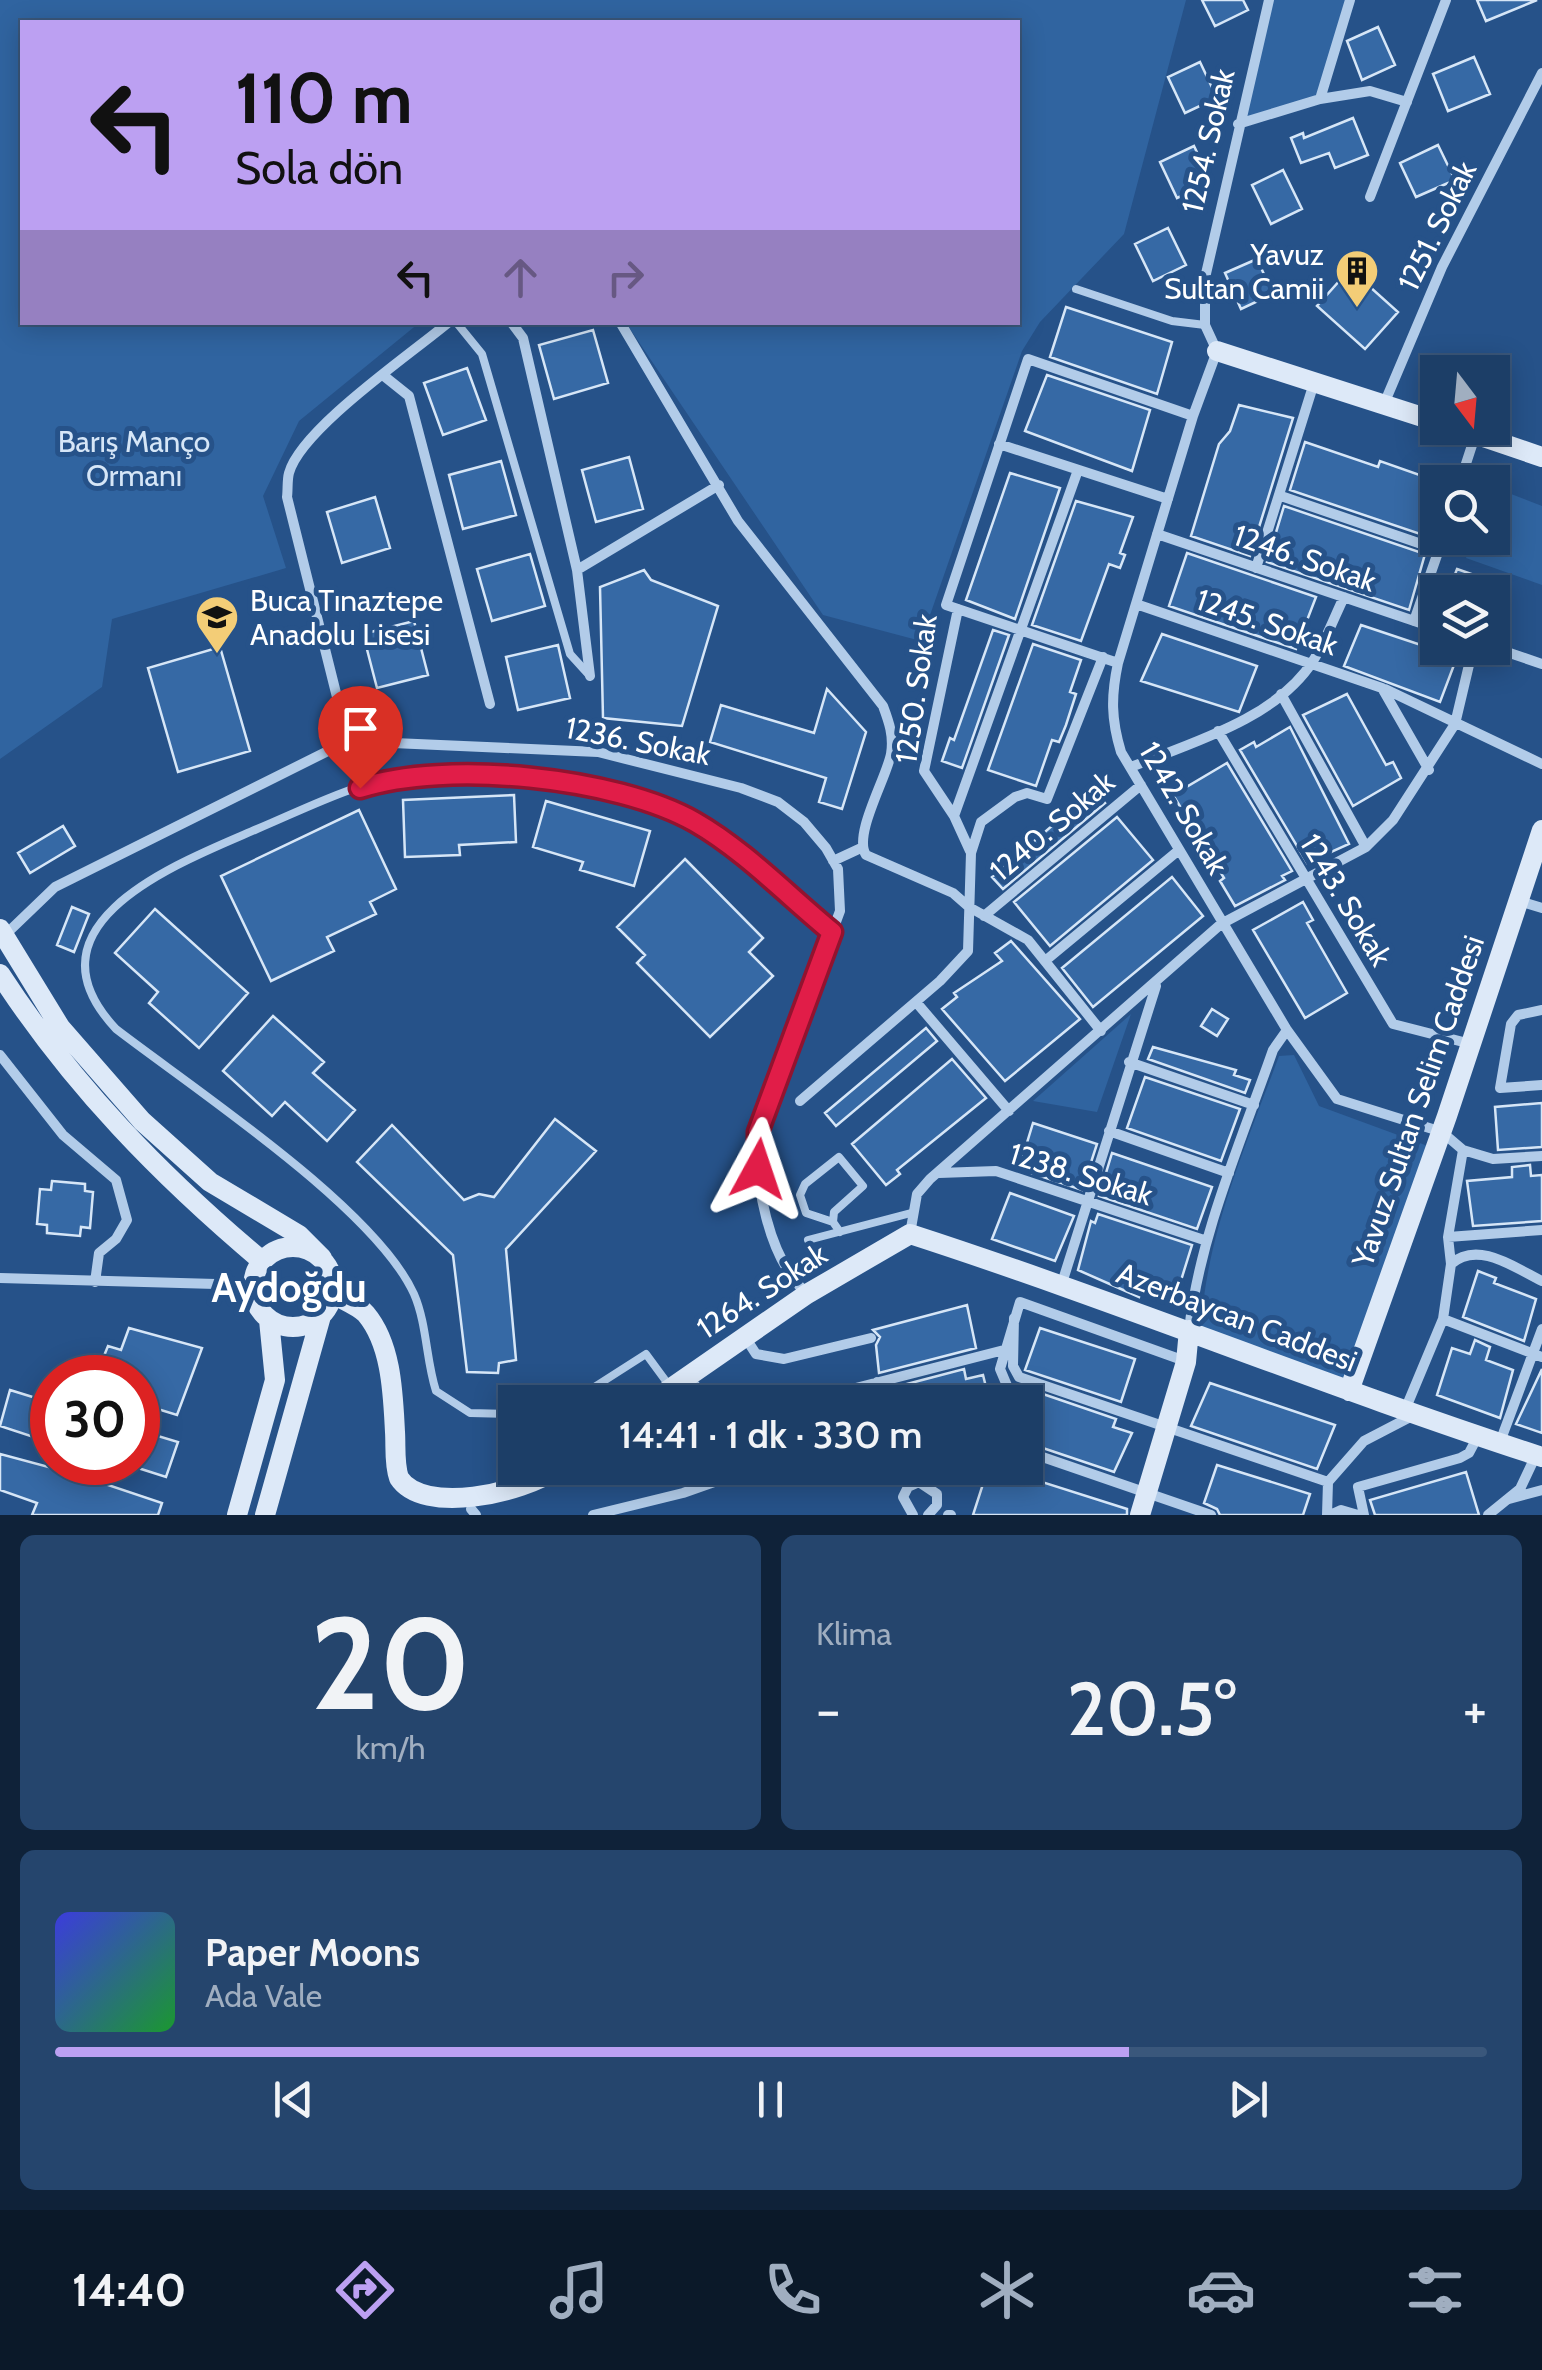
<!DOCTYPE html>
<html lang="tr">
<head>
<meta charset="utf-8">
<style>
	body { margin:0; font-family:Cabin,sans-serif; background:#25456d; color:#f1f3f6; height:100vh; display:flex; flex-direction:column; font-size:38px; white-space:nowrap }
	* { box-sizing:border-box; margin:0 }
	p { font-size:32px; color:#a0aec0 }
	.icon { flex:none; width:55px; height:55px; fill:none; stroke:currentColor; stroke-width:2; stroke-linecap:round; stroke-linejoin:round }
	.map { position:relative; height:1515px; overflow:hidden }
	.drawer { display:flex; flex-direction:column; gap:20px; padding:20px; background:#0f2239; flex:1 }
	.drawer>* { flex:none }
	.banner { position:absolute; left:20px; top:20px; width:1000px; height:305px; border-radius:0px; box-shadow:0 5px 25px #0003,0 0 0 2px #3a577b; background:#bca0f2; color:#111; overflow:hidden }
	.needle { width:65px; rotate:164deg }
	.controls { position:absolute; left:1420px; top:355px; display:grid; gap:20px }
	.controls a { display:grid; place-items:center; width:90px; height:90px; border-radius:0px; background:#1c3e67; box-shadow:0 5px 25px #0003,0 0 0 2px #3a577b; font-size:50px }
	.speed { position:absolute; left:30px; top:1355px; display:flex; gap:20px; font-size:50px; font-weight:700; text-align:center }
	.speed>* { display:grid; place-content:center; width:130px; height:130px; border-radius:50%; background:#1c3e67; box-shadow:0 5px 25px #0003,0 0 0 2px #3a577b; line-height:1 }
	.speed .limit { border:15px solid #d22; background:#fff; color:#111 }
	.pin { position:absolute; display:grid; place-items:center; width:85px; height:85px; color:#fff; margin:-102px -42px; border-radius:50% 50% 50% 0; rotate:-45deg; box-shadow:0 0 10px #0007 }
	.pin .icon { rotate:45deg }
	.me { position:absolute; width:110px; margin:-55px; rotate:5deg; stroke-linejoin:round; filter:drop-shadow(0 0 8px #0008) }
	.turn { display:flex; align-items:center; gap:35px; height:210px; padding:0 50px; font-size:45px }
	.turn .icon { width:130px; height:130px; stroke-width:2.5 }
	.turn b { display:block; font-size:70px; line-height:85px }
	.lanes { display:flex; align-items:center; height:95px; padding:0 50px; background:#0003; justify-content:center; gap:50px; direction:ltr }
	.lanes .off { opacity:.35 }
	.big { font-size:75px; font-weight:600; line-height:1.1 }
	.drawer .card { flex:1; display:flex; flex-direction:column; justify-content:center; gap:15px; min-width:0; padding:0 35px; border-radius:15px; background:#25456d }
	.drawer .dial { align-items:center; gap:0 }
	.dial b { font-size:130px; line-height:1 }
	.song { display:flex; align-items:center; gap:30px }
	.cover { width:120px; height:120px; border-radius:15px; background:linear-gradient(135deg,hsl(240 70% 55%),hsl(130 70% 35%)) }
	.played { height:10px; border-radius:5px; background:linear-gradient(90deg,#bca0f2 75%,#3a577b 75%) }
	.keys { display:flex; justify-content:space-around; direction:ltr }
	.heat { display:flex; justify-content:space-between; align-items:center; font-size:55px; direction:ltr }
	.drawer .tiles { flex:1; display:grid; gap:20px; grid-template-columns:1fr 1fr }
	.card:last-child { grid-column:span 2 }
	.trip { position:absolute; left:498px; top:1385px; width:545px; height:100px; border-radius:0px; background:#1c3e67; box-shadow:0 5px 25px #0003,0 0 0 2px #3a577b; font-weight:600; line-height:100px; text-align:center }
	.tabs { display:flex; height:160px; justify-content:space-around; align-items:center; background:#0b1929; color:#a0aec0 }
	.tabs .icon { width:70px; height:70px }
	.tabs .on { color:#bca0f2 }
	.tabs b { font-size:45px; color:#f1f3f6 }
	.map>svg:first-child { display:block }
	.green { fill:#3064a0 }
	.building { fill:#3669a5; stroke:#d6e6f7; stroke-width:2.5 }
	.lines { fill:none; stroke-linecap:round; stroke-linejoin:round }
	.lane { stroke:#b2cce9; stroke-width:8 }
	.street { stroke:#b2cce9; stroke-width:10 }
	.secondary { stroke:#dde9f8; stroke-width:20 }
	.route-casing { stroke:#92132f; stroke-width:25 }
	.route { stroke:#e11d48; stroke-width:18 }
	.labels { text-anchor:middle; dominant-baseline:central; stroke-width:10; stroke-linejoin:round; paint-order:stroke }
	.street-label { font-size:30px; fill:#fff; stroke:#265289 }
	.poi-label { font-size:30px; fill:#fff; stroke:#265289; text-anchor:end }
	.park-label { font-size:30px; fill:#d6e6f7; stroke:#265289 }
	.district-label { font-size:40px; font-weight:bold; fill:#fff; stroke:#265289 }
</style>
</head>
<body>
<div class="map">
<svg width="1542" height="1515" viewBox="0 0 1542 1515">
	<rect width="100%" height="100%" fill="#265289"/>
	<!-- green -->
	<path class="green" d="M0,0H1186L1124,234L1040,322L1022,351L921,641L823,615L626,323L1018,322V22H22V322L419,323L299,421L263,496L286,568L112,619L102,687L0,759Z
		M1269,0H1350L1320,99L1238,124Z
		M1493,487L1542,506V585L1466,558L1474,538H1492Z
		M1131,1014L1097,1112L1033,1101Z
		M1294,1055L1319,1106L1436,1149L1348,1380L1201,1328C1206,1235 1247,1143 1279,1056Z"/>
	<!-- building -->
	<path class="building" d="M1202,0H1243L1248,10L1215,26Z
		M1477,0H1537L1486,21Z
		M1378,27L1395,65L1362,80L1347,41Z
		M1474,57L1490,94L1448,111L1433,74Z
		M1200,62L1217,98L1185,113L1168,77Z
		M1353,118L1368,155L1335,168L1329,153L1301,163L1291,138L1303,133L1304,138Z
		M1438,145L1455,180L1416,197L1400,163Z
		M1194,146L1211,182L1177,198L1160,162Z
		M1283,170L1302,209L1271,224L1252,185Z
		M1168,228L1186,265L1153,281L1135,244Z
		M1257,259L1273,294L1241,309L1225,273Z
		M1350,269L1398,312L1365,349L1317,306Z
		M1066,307L1172,342L1157,394L1050,357Z
		M593,330L608,383L554,399L539,345Z
		M467,368L486,420L443,435L424,383Z
		M1047,375L1150,410L1132,471L1025,431Z
		M1239,405L1293,418L1250,556L1191,536L1219,444L1230,431Z
		M1305,442L1378,467L1380,461L1431,479L1429,484L1438,487V521L1432,538L1290,490Z
		M629,457L643,509L596,522L582,470Z
		M501,461L516,515L463,529L449,475Z
		M1010,473L1060,488L1015,619L966,600Z
		M375,497L390,548L342,563L327,512Z
		M1076,501L1133,517L1120,553L1125,555L1120,568L1109,564L1081,641L1032,625Z
		M1284,506L1425,554L1409,610L1267,562Z
		M1187,553L1316,597L1296,649L1169,606Z
		M530,554L545,606L492,621L477,569Z
		M1457,569L1480,577L1474,592L1451,585Z
		M644,570L651,580L718,606L682,726L603,718L600,587Z
		M414,621L428,675L377,688L363,634Z
		M1361,625L1457,657L1440,702L1344,666Z
		M993,630L1009,635L962,768L942,761L950,738L954,740Z
		M1162,634L1257,666L1239,712L1141,681Z
		M1033,644L1081,660L1070,692L1076,694L1066,725L1059,742L1052,740L1036,786L988,770Z
		M558,645L570,698L518,710L506,657Z
		M220,647L250,751L178,772L148,668Z
		M827,689L866,732L842,809L819,802L826,778L710,742L721,705L814,733Z
		M1347,694L1386,765L1393,762L1401,778L1353,806L1303,715Z
		M1290,727L1349,844L1307,863L1240,750L1254,742L1256,747Z
		M1227,763L1292,871L1282,876L1285,880L1235,906L1220,881L1224,878L1173,795Z
		M1094,790L1105,803L1003,889L992,877Z
		M514,795L516,842L459,845L460,855L405,857L403,800Z
		M546,801L650,831L634,886L580,870L583,862L533,847Z
		M359,810L396,889L370,902L376,914L327,937L334,951L271,981L221,876Z
		M1117,817L1153,860L1050,946L1014,902Z
		M63,826L75,846L30,873L18,853Z
		M685,859L763,938L749,952L773,976L710,1037L637,963L645,955L617,927Z
		M1172,877L1203,916L1093,1007L1062,968Z
		M1303,902L1313,920L1307,923L1347,993L1305,1018L1253,930Z
		M72,907L89,914L74,952L57,945Z
		M155,909L248,993L199,1048L149,1003L158,992L115,953Z
		M1011,941L1080,1019L1005,1081L942,1009L957,997L954,993L1002,961L995,953Z
		M1212,1009L1228,1019L1217,1036L1201,1026Z
		M273,1016L324,1062L313,1073L355,1110L327,1141L285,1102L272,1116L223,1071Z
		M926,1028L937,1041L836,1126L825,1113Z
		M1153,1047L1236,1070L1234,1075L1250,1080L1245,1093L1148,1059Z
		M952,1059L986,1098L897,1170L900,1174L886,1185L852,1144Z
		M1145,1077L1240,1109L1221,1161L1127,1128Z
		M1542,1103V1147L1498,1150L1495,1107Z
		M555,1119L596,1151L506,1249L516,1360L499,1363L498,1373L467,1372L453,1255L357,1162L392,1125L464,1200L479,1194L494,1197Z
		M1033,1123L1097,1144L1082,1190L1019,1169Z
		M1112,1153L1212,1187L1197,1229L1099,1196Z
		M1530,1165L1531,1176L1542,1175V1221L1473,1226L1467,1181L1512,1177V1167Z
		M52,1181L85,1184V1191L93,1192L90,1228L81,1227L80,1236L47,1233V1225L37,1224L40,1189L51,1190Z
		M1010,1193L1074,1216L1055,1261L992,1239Z
		M1098,1214L1192,1245L1174,1303L1141,1291L1139,1297L1078,1270L1091,1221L1095,1223Z
		M1478,1271L1496,1278L1494,1283L1536,1299L1524,1341L1463,1317Z
		M967,1305L976,1348L879,1373L876,1345L880,1337L873,1330Z
		M129,1328L202,1348L177,1415L138,1403V1378H95L108,1346L121,1350Z
		M1040,1328L1135,1359L1121,1402L1025,1370Z
		M1475,1340L1490,1347L1486,1360L1513,1370L1500,1418L1437,1395L1452,1348L1470,1354Z
		M964,1369L966,1379L983,1375L987,1391L942,1402H892L888,1389Z
		M1542,1369V1433L1516,1424Z
		M1210,1383L1335,1425L1317,1469L1191,1426Z
		M10,1390L52,1403V1443L0,1426Z
		M1040,1393L1116,1419L1113,1427L1132,1433L1114,1472L1025,1442V1430Z
		M138,1430L178,1442L166,1477L138,1468Z
		M0,1454L67,1472L69,1462H102L96,1481L162,1503L158,1515H32L37,1503L0,1490Z
		M1217,1465L1310,1494L1303,1515H1220L1217,1509L1204,1503Z
		M984,1468H998L1127,1509V1515H973L984,1481L980,1480Z
		M1466,1472L1479,1515H1375L1370,1500Z"/>
	<g class="lines">
		<!-- lane -->
		<path class="lane" d="M1076,289L1172,321L1205,325
			M456,322L482,354L570,654L590,676
			M833,1222L806,1213L800,1195L805,1184L839,1157L863,1186L834,1212L833,1222L840,1232
			M808,1240L911,1213
			M558,1402L585,1393L646,1354L671,1388
			M515,1414L470,1413L436,1391C426,1360 427,1324 414,1294C375,1208 194,1089 116,1029C17,923 181,862 257,829C307,808 360,780 415,774C478,767 564,780 626,794C707,813 770,882 833,932"/>
		<!-- street -->
		<path class="street" d="M1269,0L1205,278V325L1217,351L1193,416L1118,663C1111,696 1111,719 1121,752L1287,1030L1337,1099L1442,1132L1463,1150L1493,1159L1542,1156
			M1320,99L1370,91L1407,102
			M1238,124L1320,99L1350,0
			M1370,197L1446,0
			M511,322L523,338L577,570L719,485
			M620,322L738,521L883,706C889,722 894,736 891,754C886,779 853,835 866,855L953,893L969,907L1028,940L1101,1031
			M384,376L409,396L490,704
			M1384,404L1442,267L1542,73
			M999,444L1168,499
			M1460,482L1476,433
			M1281,496L1439,550
			M1157,534L1438,629
			M1256,568L1314,383
			M577,570L590,676
			M1136,604L1382,688L1429,770
			M958,609L924,771L954,816L970,851
			M1414,621L1443,538
			M1492,647L1542,664
			M1118,663L946,605L1028,359L1193,416
			M1385,689L1542,764
			M1281,694L1366,847
			M1218,731L1393,1024L1471,1044
			M348,741L287,497C288,490 287,480 289,473C301,429 411,354 449,322
			M1131,767C1191,743 1276,719 1313,661C1325,642 1334,618 1344,597
			M954,816L1078,470
			M833,861L861,848
			M1519,901L1542,908
			M984,916L1141,785
			M4,936L55,887L348,741L598,752L741,788L778,802L804,822L826,848L838,869L840,911L758,1132C754,1182 768,1257 806,1293
			M1045,961L1179,850
			M916,1002L1009,1111
			M1542,1010L1518,1015L1511,1024L1500,1088L1542,1085
			M0,1055L63,1135L116,1180L127,1220L116,1239L99,1253L95,1282
			M1129,1062L1254,1105
			M800,1101L940,981L968,951L971,853L981,822L1015,797L1027,793L1047,799L1103,657
			M1109,1131L1229,1173
			M1463,1150L1448,1237L1542,1230
			M939,1173L996,1171L1207,1241
			M910,1234L917,1194L930,1179L1221,924L1366,847L1393,820L1455,724L1473,648
			M1448,1237L1451,1264
			M0,1278L252,1285
			M1062,1283L1156,986
			M1014,1318L1013,1366L1019,1377L1328,1482L1364,1441L1414,1415
			M1443,1319L1451,1264C1478,1240 1515,1268 1542,1281
			M1189,1330C1200,1234 1241,1142 1273,1050L1287,1030
			M745,1337L756,1354L784,1359L871,1338
			M688,1377L709,1402
			M877,1382L883,1402
			M801,1402L1004,1350
			M1014,1402L1000,1369L1020,1302L1185,1361
			M1405,1410L1443,1319L1542,1357
			M1500,1442L1542,1329
			M1025,1451L1211,1515
			M920,1482L962,1468
			M1509,1499L1542,1490
			M471,1509L476,1515
			M593,1515L683,1493L754,1468
			M913,1515L903,1497L908,1487L919,1482L937,1494V1505L928,1515
			M948,1515H951
			M1327,1515L1328,1482
			M1330,1515L1341,1510L1358,1515
			M1364,1515L1358,1487L1460,1458L1469,1453L1478,1436
			M1488,1515L1520,1489L1536,1455"/>
		<!-- secondary -->
		<path class="secondary" d="M1217,351L1438,422
			M1457,428L1542,457
			M0,929L60,1027L142,1121L210,1182L299,1235L322,1258
			M0,974C72,1085 161,1176 262,1261
			M253 1287a40 40 0 1 1 80 0a40 40 0 1 1-80 0Z
			M333,1294C343,1300 359,1306 366,1314C392,1345 393,1395 395,1432C396,1447 394,1464 399,1478C423,1515 521,1494 559,1468
			M1349,1391L1447,1116L1542,830
			M651,1402L807,1294L910,1234C1123,1303 1329,1388 1542,1457
			M237,1515L275,1380L269,1320
			M265,1515L321,1316
			M1140,1515L1186,1362L1189,1330"/>
	</g>
	<g class="lines">
		<!-- route casing -->
		<g class="route-casing">
			<path id="route" d="M360,788C446,760 616,777 695,822C744,850 788,896 832,932L758,1132V1169"/>
		</g>
		<!-- route -->
		<use href="#route" class="route"/>
	</g>
	<!-- icons -->
	<defs>
		<g id="building-pin" transform="scale(2.25)"><path d="M0 17L-7.5 6A9.5 9.5 0 1 1 7.5 6Z" fill="#f3cd77" stroke="#265289"/><path d="M-4-6H4V6H1V3H-1V6H-4ZM-2.5-4.3h1.7v1.8h-1.7ZM.8-4.3h1.7v1.8H.8ZM-2.5-1h1.7V.8h-1.7ZM.8-1h1.7V.8H.8Z" fill="#111"/></g>
		<g id="school-pin" transform="scale(2.25)"><path d="M0 17L-7.5 6A9.5 9.5 0 1 1 7.5 6Z" fill="#f3cd77" stroke="#265289"/><path d="M0-5L7-2L0 1L-7-2ZM-4 1L0 2.5L4 1V4Q0 6-4 4Z" fill="#111"/></g>
	</defs>
	<g fill-rule="evenodd">
		<use href="#building-pin" x="1357" y="271"/>
		<use href="#school-pin" x="217" y="617"/>
	</g>
	<g class="labels">
		<!-- street labels -->
		<g class="street-label">
			<text transform="translate(1208 141) rotate(-77)">1254. Sokak</text>
			<text transform="translate(1437 226) rotate(-64)">1251. Sokak</text>
			<text transform="translate(1305 558) rotate(19)">1246. Sokak</text>
			<text transform="translate(1267 622) rotate(19)">1245. Sokak</text>
			<text transform="translate(916 689) rotate(-82)">1250. Sokak</text>
			<text transform="translate(638 741) rotate(11)">1236. Sokak</text>
			<text transform="translate(1184 808) rotate(60)">1242. Sokak</text>
			<text transform="translate(1052 826) rotate(-40)">1240. Sokak</text>
			<text transform="translate(1346 900) rotate(59)">1243. Sokak</text>
			<text transform="translate(1418 1101) rotate(-71)">Yavuz Sultan Selim Caddesi</text>
			<text transform="translate(1081 1174) rotate(17)">1238. Sokak</text>
			<text transform="translate(762 1291) rotate(-33)">1264. Sokak</text>
			<text transform="translate(1237 1317) rotate(21)">Azerbaycan Caddesi</text>
		</g>
		<!-- poi labels -->
		<g class="poi-label">
			<text x="1324" y="254">Yavuz<tspan x="1324" dy="34">Sultan Camii</tspan></text>
			<text x="250" y="600" text-anchor="start">Buca Tınaztepe<tspan x="250" dy="34">Anadolu Lisesi</tspan></text>
		</g>
		<!-- park labels -->
		<g class="park-label">
			<text x="134" y="441">Barış Manço<tspan x="134" dy="34">Ormanı</tspan></text>
		</g>
		<!-- district labels -->
		<g class="district-label">
			<text x="289" y="1287">Aydoğdu</text>
		</g>
	</g>
</svg>
<div class="controls">
<a><svg class="needle" viewBox="-14 -14 28 28"><path d="M0-13l5 13h-10z" fill="#e53935"/><path d="M0 13l5-13h-10z" fill="#a0aec0"/></svg></a>
<a><svg class="icon" aria-label="search" viewBox="0 0 24 24"><circle cx="10" cy="10" r="6"/><path d="M15 15l6 6"/></svg></a>
<a><svg class="icon" aria-label="layers" viewBox="0 0 24 24"><path d="M12 4l9 5-9 5-9-5zM3 14l9 5 9-5"/></svg></a>
</div>
<div class="speed"><div class="limit">30</div></div>
<div class="pin" style="left:360px;top:788px;background:#d93025"><svg class="icon" aria-label="arrive" viewBox="0 0 24 24"><path d="M6 21V4h12l-3 4 3 4H6"/></svg></div>
<svg class="me" style="left:758px;top:1169px" viewBox="-20 -20 40 40"><path d="M0-17L14 15 0 8-14 15z" fill="#e11d48" stroke="#fff" stroke-width="4"/></svg>
<div class="trip">14:41 · 1 dk · 330 m</div>
<div class="banner">
<div class="turn"><svg class="icon" aria-label="left" viewBox="0 0 24 24"><path d="M17 20v-9H6M10 6l-5 5 5 5"/></svg><div><b>110 m</b>Sola dön</div></div>
<div class="lanes"><svg class="icon" aria-label="left" viewBox="0 0 24 24"><path d="M17 20v-9H6M10 6l-5 5 5 5"/></svg><svg class="icon off" aria-label="ahead" viewBox="0 0 24 24"><path d="M12 20V5M6 11l6-6 6 6"/></svg><svg class="icon off" aria-label="right" viewBox="0 0 24 24"><path d="M7 20v-9h11M14 6l5 5-5 5"/></svg></div>
</div>
</div>
<section class="drawer">
<div class="tiles">
<div class="card dial"><b>20</b><p>km/h</p></div>
<div class="card"><p>Klima</p>
<div class="heat"><a>−</a><b class="big">20.5°</b><a>+</a></div>
</div>
<div class="card">
<div class="song"><i class="cover"></i><div><b>Paper Moons</b><p>Ada Vale</p></div></div>
<div class="played"></div>
<div class="keys"><svg class="icon" aria-label="previous" viewBox="0 0 24 24"><path d="M18 5L8 12l10 7zM5 5v14"/></svg><svg class="icon" aria-label="pause" viewBox="0 0 24 24"><path d="M8 5v14M16 5v14"/></svg><svg class="icon" aria-label="next" viewBox="0 0 24 24"><path d="M6 5l10 7-10 7zM19 5v14"/></svg></div>
</div>
</div>
</section>
<nav class="tabs">
<b>14:40</b>
<svg class="icon on" aria-label="directions" viewBox="0 0 24 24"><path d="M12 3l9 9-9 9-9-9zM9 14v-3h6M13 9l2 2-2 2"/></svg>
<svg class="icon" aria-label="music" viewBox="0 0 24 24"><path d="M9 18V5l10-2v13"/><circle cx="6" cy="18" r="3"/><circle cx="16" cy="16" r="3"/></svg>
<svg class="icon" aria-label="phone" viewBox="0 0 24 24"><path d="M5 4h4l2 5-3 2q2 4 5 5l2-3 5 2v4C11 20 4 13 5 4z"/></svg>
<svg class="icon" aria-label="climate" viewBox="0 0 24 24"><path d="M12 3v18M4 7l16 10M4 17L20 7"/></svg>
<svg class="icon" aria-label="car" viewBox="0 0 24 24"><path d="M5 17H2v-5l4-1 3-4h7l3 4 3 1v5h-3M9 17h6M6 11h13"/><circle cx="7" cy="17" r="2"/><circle cx="17" cy="17" r="2"/></svg>
<svg class="icon" aria-label="filters" viewBox="0 0 24 24"><path d="M4 7h16M4 17h16"/><circle cx="9" cy="7" r="2"/><circle cx="15" cy="17" r="2"/></svg>
</nav>
</body>
</html>
